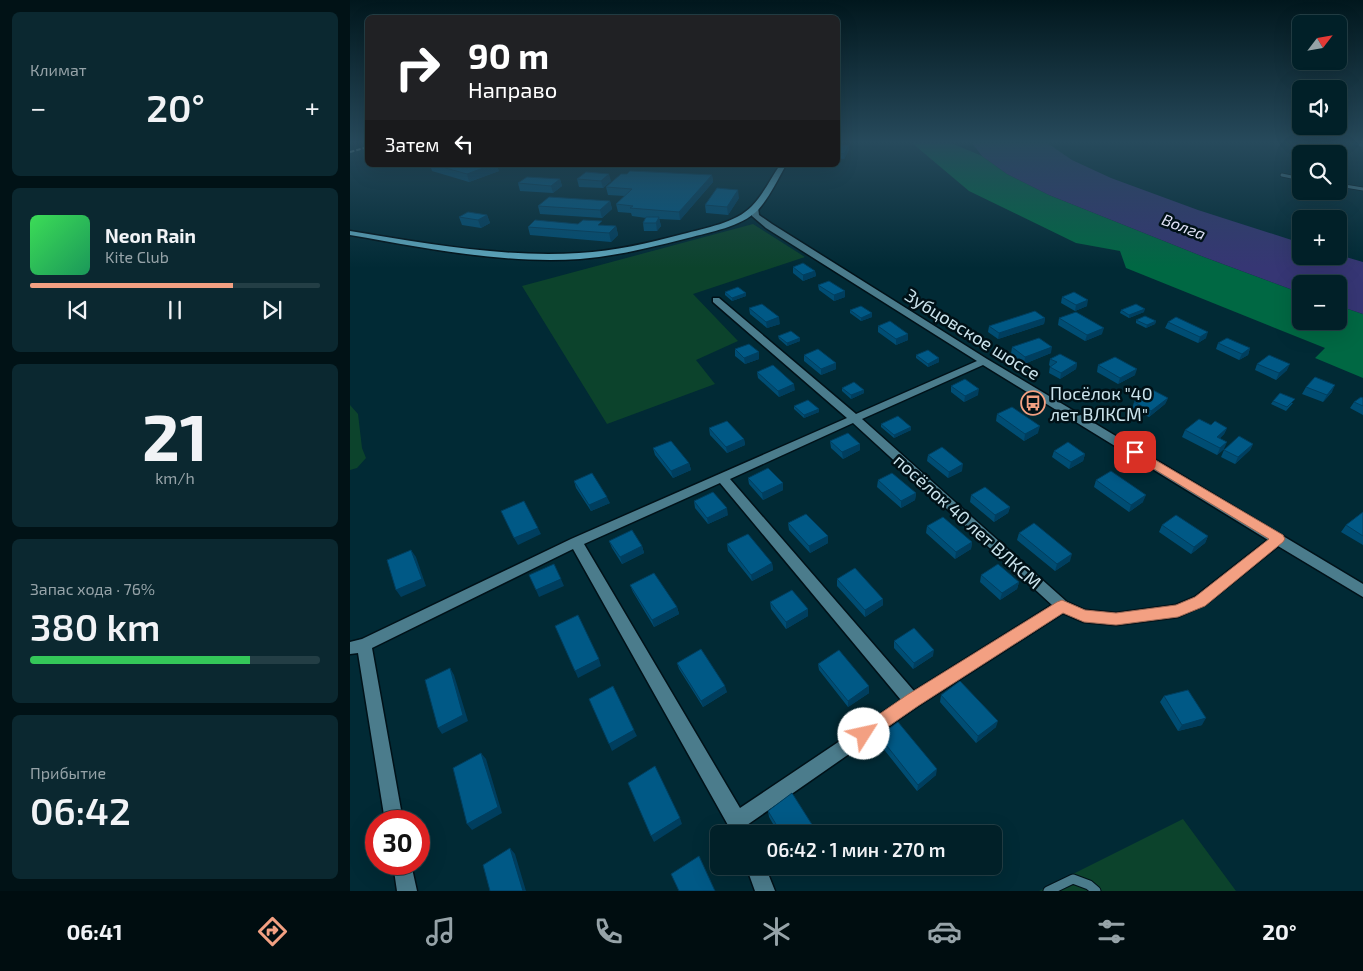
<!DOCTYPE html>
<html lang="ru">
<head>
<meta charset="utf-8">
<style>
	body { margin:0; font-family:"Exo 2",sans-serif; background:#0b2830; color:#f1f3f6; height:100vh; display:flex; flex-direction:column; font-size:19px; white-space:nowrap }
	* { box-sizing:border-box; margin:0 }
	p { font-size:16px; color:#96a3a8 }
	.icon { flex:none; width:28px; height:28px; fill:none; stroke:currentColor; stroke-width:2; stroke-linecap:round; stroke-linejoin:round }
	.map { position:relative; flex:1; overflow:hidden }
	.drawer { display:flex; flex-direction:column; gap:12px; padding:12px; background:#011216; width:350px }
	.drawer>* { flex:none }
	.top-card { position:absolute; left:15px; top:15px; width:475px; height:152px; border-radius:8px; box-shadow:0 5px 20px #0002,0 0 0 1px #233e45; background:#202124; color:#fff; overflow:hidden }
	.needle { width:32px; rotate:59deg }
	.buttons { position:absolute; left:942px; top:15px; display:grid; gap:10px }
	.buttons a { display:grid; place-items:center; width:55px; height:55px; border-radius:8px; background:#012028; box-shadow:0 5px 20px #0002,0 0 0 1px #233e45; font-size:25px }
	.speed { position:absolute; left:15px; top:810px; display:flex; gap:10px; font-size:25px; font-weight:700; text-align:center }
	.speed>* { display:grid; place-content:center; width:65px; height:65px; border-radius:50%; background:#012028; box-shadow:0 5px 20px #0002,0 0 0 1px #233e45; line-height:1 }
	.speed .limit { border:8px solid #d22; background:#fff; color:#111 }
	.pin { position:absolute; display:grid; place-items:center; width:42px; height:42px; color:#fff; margin:-21px; border-radius:10px; box-shadow:0 2px 8px #0006 }
	.me { position:absolute; width:55px; margin:-28px; rotate:55deg; stroke-linejoin:round; filter:drop-shadow(0 0 4px #0008) }
	.turn { display:flex; align-items:center; gap:18px; height:105px; padding:0 20px; font-size:22px }
	.turn .icon { width:65px; height:65px; stroke-width:2.5 }
	.turn b { display:block; font-size:35px; line-height:42px }
	.then { display:flex; align-items:center; height:48px; padding:0 20px; background:#0003; gap:10px; font-size:19px }
	.big { font-size:38px; font-weight:600; line-height:1.1 }
	.drawer .tile { flex:1; display:flex; flex-direction:column; justify-content:center; gap:8px; min-width:0; padding:0 18px; border-radius:8px; background:#0b2830 }
	.drawer .dial { align-items:center; gap:0 }
	.dial b { font-size:65px; line-height:1 }
	.song { display:flex; align-items:center; gap:15px }
	.cover { width:60px; height:60px; border-radius:8px; background:linear-gradient(135deg,hsl(130 70% 55%),hsl(150 70% 35%)) }
	.played { height:5px; border-radius:2px; background:linear-gradient(90deg,#f3a082 70%,#233e45 70%) }
	.keys { display:flex; justify-content:space-around; direction:ltr }
	.heat { display:flex; justify-content:space-between; align-items:center; font-size:28px; direction:ltr }
	.charge { height:8px; border-radius:4px; background:linear-gradient(90deg,#34c759 76%,#233e45 0) }
	.trip { position:absolute; left:360px; top:825px; width:292px; height:50px; border-radius:8px; background:#012028; box-shadow:0 5px 20px #0002,0 0 0 1px #233e45; font-weight:600; line-height:50px; text-align:center }
	.tab-bar { display:flex; height:80px; justify-content:space-around; align-items:center; background:#000d10; color:#96a3a8 }
	.tab-bar .icon { width:35px; height:35px }
	.tab-bar .on { color:#f3a082 }
	.tab-bar b { font-size:22px; color:#f1f3f6 }
	main { display:flex; flex:1; min-height:0 }
	.map>svg:first-child { display:block }
	.green { fill:#0c432c }
	.forest { fill:#006843 }
	.water { fill:#363674 }
	.lines { fill:none; stroke-linecap:round; stroke-linejoin:round }
	.lane-far1-casing { stroke:#001118; stroke-width:4.5 }
	.lane-casing { stroke:#001118; stroke-width:11 }
	.street-casing { stroke:#001118; stroke-width:3 }
	.primary-casing { stroke:#001118; stroke-width:3 }
	.lane-far1 { stroke:#4b7c8c; stroke-width:3 }
	.lane { stroke:#4b7c8c; stroke-width:9 }
	.street { fill:#4b7c8c; fill-rule:evenodd }
	.primary { fill:#5ea8bf; fill-rule:evenodd }
	.rail { stroke:#b3ced7; stroke-width:2; stroke-dasharray:4.5 2; stroke-linecap:butt }
	.wall { fill:#004d73 }
	.shaded-wall { fill:#003e5e }
	.building { fill:#005986; stroke:#003e5e }
	.route { fill:#f3a082; stroke:#9e6854 }
	.labels { text-anchor:middle; dominant-baseline:central; stroke-width:5; stroke-linejoin:round; paint-order:stroke }
	.far-water-label { font-size:16px; font-style:italic; fill:#e0e2f6; stroke:#001117 }
	.street-label { font-size:18px; fill:#cbe4ed; stroke:#001117 }
	.poi-label { font-size:18px; fill:#cbe4ed; stroke:#001117; text-anchor:start }
</style>
</head>
<body>
<main>
<section class="drawer">
<div class="tile"><p>Климат</p>
<div class="heat"><a>−</a><b class="big">20°</b><a>+</a></div>
</div>
<div class="tile">
<div class="song"><i class="cover"></i><div><b>Neon Rain</b><p>Kite Club</p></div></div>
<div class="played"></div>
<div class="keys"><svg class="icon" aria-label="previous" viewBox="0 0 24 24"><path d="M18 5L8 12l10 7zM5 5v14"/></svg><svg class="icon" aria-label="pause" viewBox="0 0 24 24"><path d="M8 5v14M16 5v14"/></svg><svg class="icon" aria-label="next" viewBox="0 0 24 24"><path d="M6 5l10 7-10 7zM19 5v14"/></svg></div>
</div>
<div class="tile dial"><b>21</b><p>km/h</p></div>
<div class="tile"><p>Запас хода · 76%</p><b class="big">380 km</b><div class="charge"></div></div>
<div class="tile"><p>Прибытие</p><b class="big">06:42</b></div>
</section>
<div class="map">
<svg width="1013" height="891" viewBox="0 0 1013 891">
	<rect width="100%" height="100%" fill="#012a35"/>
	<!-- green -->
	<path class="green" d="M403,224L455,257L343,294L388,341L346,360L365,384L257,424L172,286Z
		M0,405L8,414L12,448L16,458L7,468L0,470Z
		M833,819L886,891H689Z"/>
	<!-- forest -->
	<path class="forest" d="M562,143H601L632,156L657,174L699,195L854,257L951,293V321H989V306L1013,314V378L965,358L975,348L776,268L770,251L726,243L619,191Z"/>
	<!-- water -->
	<path class="water" d="M622,143H697L722,160L761,178L848,210L951,243V256H989V255L1013,262V314L989,306V284H951V293L854,257L699,195L657,174L632,156Z"/>
	<g class="lines">
		<!-- lane-far1 casing -->
		<g class="lane-far1-casing">
			<path id="lane-far1" d="M932,175L951,179
				M989,185L1013,189"/>
		</g>
		<!-- lane casing -->
		<g class="lane-casing">
			<path id="lane" d="M698,891L723,879L739,885L746,891"/>
		</g>
		<!-- street casing -->
		<g class="street-casing">
			<path id="street" d="M405,206L408,208L409,215L422,224L637,359L1013,584V597L928,546L855,605L828,617L766,625L734,622L713,613L568,706L397,825L401,834H383L223,549L22,648L53,821H35L8,653L0,654V642L12,639L221,539L497,418L363,302V298H369L506,414L627,361L416,228L402,216V208ZM633,365L918,540L845,597L826,605L766,613L735,610L717,602L512,419ZM503,423L702,605L564,691L380,479ZM370,483L551,700L390,808L234,544Z
				M43,864H61L67,891H47Z
				M396,866H415L425,891H405Z"/>
		</g>
		<!-- primary casing -->
		<g class="primary-casing">
			<path id="primary" d="M430,165H436C428,179 419,198 408,210C391,227 360,232 338,238C302,247 267,256 230,259C153,264 75,248 0,235V231C75,243 153,258 229,253C265,251 299,243 333,234C355,228 386,223 402,206C413,195 421,178 430,165Z"/>
		</g>
		<!-- lane-far1 -->
		<use href="#lane-far1" class="lane-far1"/>
		<!-- lane -->
		<use href="#lane" class="lane"/>
		<!-- street -->
		<use href="#street" class="street"/>
		<!-- primary -->
		<use href="#primary" class="primary"/>
		<!-- rail -->
		<path class="rail" d="M0,152L18,147"/>
	</g>
	<!-- wall -->
	<path class="wall" d="M1001,143H1013V147Z
		M499,145V150L494,159L488,158V147Z
		M80,165H148V166L147,167L149,171L119,182L82,171Z
		M160,165H178L177,166H160Z
		M362,175L363,182L330,220L309,219L311,226L307,231H294L293,223L296,218L282,216L281,213L268,212L266,204L275,196L258,195L256,187Z
		M210,179L212,186L203,193L170,191L168,183Z
		M227,179L261,181L253,188L229,187Z
		M389,198L378,215L356,213L355,205Z
		M260,201L262,209L252,218L190,214L188,206Z
		M137,215L140,223L131,228L112,225L109,217Z
		M253,225L266,226L268,235L261,242L180,235L178,227Z
		M443,267L465,271L466,276L453,281L443,273Z
		M468,285L495,297L484,301L469,290Z
		M375,292L396,293V296L382,301L375,295Z
		M712,297L737,306L725,311L711,303Z
		M399,308L430,324L417,328L400,314Z
		M500,310L522,313V317L511,321L500,313Z
		M771,310L794,312L779,318L770,313Z
		M695,318L694,324L648,339L638,332L639,326Z
		M709,318L752,334L735,341L708,325Z
		M786,320L806,321L805,324L796,328L786,323Z
		M818,322L856,338L848,343L815,328Z
		M528,326L558,334V340L546,345L528,332Z
		M428,336L450,341L437,346L429,339Z
		M868,343L900,348L898,355L889,360L866,349Z
		M662,347L701,353L674,364L661,354Z
		M385,349L409,352V359L395,364L385,356Z
		M454,355L486,363V369L471,375L454,361Z
		M566,355L589,362L578,367L566,358Z
		M700,359L727,363L726,369L710,379L699,373L700,366L699,365Z
		M907,364L937,370L926,380L905,370Z
		M748,365L785,375L768,384L747,372Z
		M407,372L445,390L429,397L408,378Z
		M601,386L628,395L614,402L601,392Z
		M956,387L982,392L973,402L952,394Z
		M492,388L514,390V393L501,399L492,391Z
		M818,398L815,404L799,417L782,409L784,402Z
		M1013,398V415L1000,408L1004,402Z
		M923,401L943,403L936,411L921,404Z
		M444,406L469,412L454,418L444,409Z
		M647,414L688,433L674,441L646,421Z
		M531,424L561,427V430L544,438L531,427Z
		M861,425L877,428L874,434L870,438L874,449L867,455L832,437L835,430Z
		M359,428L394,439L395,445L377,453L360,435Z
		M480,441L510,444V450L493,459L481,448Z
		M903,444L900,450L885,464L871,457L874,450Z
		M303,448L339,463L341,470L323,478L305,455Z
		M704,451L735,454L733,461L719,469L702,457Z
		M578,455L612,471L598,478L577,461Z
		M398,478L433,483V490L413,500L399,484Z
		M528,480L566,493L565,500L551,508L527,487Z
		M746,480L793,502L779,512L744,487Z
		M224,481L260,503L241,511L226,488Z
		M621,495L660,507L658,513L644,522L620,502Z
		M344,501L378,515L358,524L345,508Z
		M1013,512V545L991,532L996,525Z
		M438,523L478,536V543L460,553L439,530Z
		M812,525L858,536L855,543L841,554L809,532Z
		M577,526L622,542L621,549L605,559L576,533Z
		M669,533L720,561L705,571L667,540Z
		M259,541L292,546L294,553L272,564L262,548Z
		M377,544L422,563L423,570L402,581L378,551Z
		M631,575L669,582L667,589L650,600L630,582Z
		M487,579L533,605L515,617L487,586Z
		M280,585L327,607L329,614L304,627L283,592Z
		M420,602L458,609V616L436,629L421,609Z
		M544,641L583,656L563,669L544,648Z
		M327,663L377,692L353,707L329,669Z
		M468,664L519,686V693L498,707L469,670Z
		M591,695L646,727L626,743L590,702Z
		M814,696L852,725L828,731L810,702Z
		M529,736L586,775L567,791L528,742Z
		M418,811L468,834H429L419,817Z"/>
	<!-- shaded-wall -->
	<path class="shaded-wall" d="M499,145V150L494,159V154Z
		M141,165H148V166L147,167L149,171L119,182L117,174Z
		M259,174L261,181L253,188L251,181Z
		M362,175L363,182L330,220L329,212Z
		M210,179L212,186L203,193L201,186Z
		M388,190L389,198L378,215L377,207Z
		M260,201L262,209L252,218L250,210Z
		M137,215L140,223L131,228L128,220Z
		M309,217L311,226L307,231L306,223Z
		M266,226L268,235L261,242L259,233Z
		M465,271L466,276L453,281V275Z
		M495,291V297L484,301V295Z
		M396,293V296L382,301V298Z
		M738,300L737,306L725,311L726,305Z
		M795,309L794,312L779,318V315Z
		M522,313V317L511,321V318Z
		M429,317L430,324L417,328L416,322Z
		M695,318L694,324L648,339L649,333Z
		M806,321L805,324L796,328L797,325Z
		M754,328L752,334L735,341L737,335Z
		M858,332L856,338L848,343L850,337Z
		M558,334V340L546,345V339Z
		M450,338V341L437,346V343Z
		M702,347L701,353L674,364L675,357Z
		M900,348L898,355L889,360L892,354Z
		M409,352V359L395,364L394,358Z
		M589,358V362L578,367V364Z
		M486,363V369L471,375V369Z
		M727,363L726,369L710,379L711,373Z
		M940,364L937,370L926,380L929,373Z
		M787,369L785,375L768,384L770,378Z
		M444,384L445,390L429,397L428,391Z
		M985,385L982,392L973,402L977,395Z
		M629,389L628,395L614,402L615,396Z
		M514,390V393L501,399V395Z
		M818,398L815,404L799,417L801,411Z
		M469,409V412L454,418V415Z
		M690,426L688,433L674,441L675,434Z
		M561,427V430L544,438V435Z
		M877,428L874,434L864,444L867,437Z
		M394,439L395,445L377,453L376,447Z
		M877,442L874,449L867,455L870,448Z
		M510,444V450L493,459L492,452Z
		M903,444L900,450L885,464L888,457Z
		M735,454L733,461L719,469L721,462Z
		M339,463L341,470L323,478L321,471Z
		M613,464L612,471L598,478L599,472Z
		M433,483V490L413,500L412,493Z
		M566,493L565,500L551,508V501Z
		M796,495L793,502L779,512L781,505Z
		M257,497L260,503L241,511L239,505Z
		M660,507L658,513L644,522L645,515Z
		M377,508L378,515L358,524L357,518Z
		M188,528L191,534L168,545L164,538Z
		M478,536V543L460,553L459,546Z
		M858,536L855,543L841,554L844,547Z
		M622,542L621,549L605,559L606,552Z
		M292,546L294,553L272,564L270,557Z
		M61,550L66,557L76,586L51,597L46,590Z
		M722,554L720,561L705,571L707,564Z
		M422,563L423,570L402,581L401,575Z
		M211,579L214,586L189,597L186,590Z
		M669,582L667,589L650,600L652,593Z
		M533,599V605L515,617V610Z
		M327,607L329,614L304,627L302,620Z
		M458,609V616L436,629V622Z
		M584,650L583,656L563,669L564,663Z
		M249,659L251,666L228,678L225,671Z
		M100,668L104,675L118,721L92,734L88,728Z
		M375,686L377,692L353,707L351,701Z
		M519,686V693L498,707V701Z
		M856,718L852,725L828,731L832,725Z
		M648,721L646,727L626,743L628,736Z
		M284,730L287,736L262,751L259,744Z
		M131,753L136,759L152,813L122,830L117,824Z
		M587,769L586,775L567,791L568,785Z
		M330,818L332,824L304,842L301,836Z
		M160,848L165,854L176,891H173Z
		M452,866H460L453,872Z"/>
	<!-- building -->
	<path class="building" d="M489,144L499,145L494,154L488,153V147Z
		M85,165H141L117,174Z
		M280,171L362,175L329,212L280,208L283,206L266,204L282,189L256,187L271,174H277Z
		M236,172L259,174L251,181L227,179Z
		M177,177L210,179L201,186L168,183Z
		M367,188L388,190L377,207L355,205Z
		M199,197L260,201L250,210L188,206Z
		M118,212L137,215L128,220L109,217Z
		M296,217H309L306,223H293Z
		M185,220L228,224L233,220L252,221L248,225L266,226L259,233L178,227Z
		M453,263L465,271L453,275L443,267Z
		M479,281L495,291L484,295L468,285Z
		M388,287L396,293L382,298L375,292Z
		M724,292L738,300L726,305L712,297Z
		M412,304L429,317L416,322L399,308Z
		M786,304L795,309L779,315L771,310Z
		M511,306L522,313L511,318L500,310Z
		M685,311L695,318L649,333L639,326Z
		M726,312L754,328L737,335L709,318Z
		M795,316L806,321L797,325L786,320Z
		M826,317L858,332L850,337L818,322Z
		M540,321L558,334L546,339L528,326Z
		M441,331L450,338L437,343L428,336Z
		M689,338L702,347L675,357L662,347Z
		M877,338L900,348L892,354L868,343Z
		M399,344L409,352L394,358L385,349Z
		M468,349L486,363L471,369L454,355Z
		M578,350L589,358L578,364L566,355Z
		M710,354L727,363L711,373L700,367L707,362L700,359Z
		M919,355L940,364L929,373L907,364Z
		M765,357L787,369L770,378L748,365Z
		M423,365L444,384L428,391L407,372Z
		M965,377L985,385L977,395L956,387Z
		M615,379L629,389L615,396L601,386Z
		M504,382L514,390L501,395L492,388Z
		M801,389L818,398L801,411L784,402Z
		M930,393L945,399L937,407L923,401Z
		M1011,397L1013,398V406L1004,402Z
		M458,400L469,409L454,415L444,406Z
		M662,407L690,426L675,434L647,414Z
		M548,416L561,427L544,435L531,424Z
		M849,419L861,425L865,421L877,428L867,437L877,442L870,448L835,430Z
		M377,421L394,439L376,447L359,428Z
		M498,433L510,444L492,452L480,441Z
		M889,436L903,444L888,457L874,450Z
		M321,441L339,463L321,471L303,448Z
		M718,442L735,454L721,462L704,451Z
		M592,447L613,464L599,472L578,455Z
		M418,468L433,483L412,493L398,478Z
		M761,471L796,495L781,505L746,480Z
		M242,473L257,497L239,505L224,481Z
		M542,473L566,493L551,501L528,480Z
		M635,487L660,507L645,515L621,495Z
		M363,492L377,508L357,518L344,501Z
		M174,501L188,528L164,538L151,511Z
		M1013,512V536L996,525Z
		M456,514L478,536L459,546L438,523Z
		M826,515L858,536L844,547L812,525Z
		M593,517L622,542L606,552L577,526Z
		M684,523L722,554L707,564L669,533Z
		M282,530L292,546L270,557L259,541Z
		M398,534L422,563L401,575L377,544Z
		M61,550L72,579L46,590L37,560Z
		M204,564L211,579L186,590L179,575Z
		M648,564L669,582L652,593L631,575Z
		M505,568L533,599L515,610L487,579Z
		M304,573L327,607L302,620L280,585Z
		M442,590L458,609L436,622L420,602Z
		M228,615L249,659L225,671L205,626Z
		M564,628L584,650L564,663L544,641Z
		M351,649L375,686L351,701L327,663Z
		M489,650L519,686L498,701L468,664Z
		M100,668L113,715L88,728L75,680Z
		M610,681L648,721L628,736L591,695Z
		M263,686L284,730L259,744L239,699Z
		M838,690L856,718L832,725L814,696Z
		M548,722L587,769L568,785L529,736Z
		M131,753L148,807L117,824L103,768Z
		M305,766L330,818L301,836L278,783Z
		M442,793L468,834H432L418,811Z
		M160,848L173,891H140L133,865Z
		M349,856L365,891H329L321,874Z"/>
	<!-- sky -->
	<linearGradient id="sky" x2="0" y2="1"><stop stop-color="#01171d"/><stop offset="0.53" stop-color="#274a5c"/><stop offset="1" stop-color="#274a5c" stop-opacity="0"/></linearGradient>
	<rect width="1013" height="268" fill="url(#sky)"/>
	<!-- route -->
	<path class="route" d="M785,448L933,535L935,539L933,542L855,606L828,617L766,625L734,622L713,613L568,706L520,739L514,742L509,739L506,734L509,728L557,695L707,602L712,600L735,610L766,613L826,605L845,597L919,539L781,455L779,452L781,449Z"/>
	<!-- icons -->
	<defs>
		<g id="bus-ring" transform="scale(1.25)"><circle r="9.5" fill="#001117" stroke="#f3a082" stroke-width="1.5"/><path d="M-5-6H5V4H4V6H2V4H-2V6H-4V4H-5ZM-3.5-4V0h7V-4ZM-3.5 1.2v1.5H-2V1.2ZM2 1.2v1.5H3.5V1.2Z" fill="#f3a082"/></g>
	</defs>
	<g fill-rule="evenodd">
		<use href="#bus-ring" x="683" y="403"/>
	</g>
	<g class="labels">
		<!-- far-water labels -->
		<g class="far-water-label">
			<text transform="translate(834 226) rotate(21)">Волга</text>
		</g>
		<!-- street labels -->
		<g class="street-label">
			<text transform="translate(623 334) rotate(32)">Зубцовское шоссе</text>
			<text transform="translate(618 521) rotate(42)">посёлок 40 лет ВЛКСМ</text>
		</g>
		<!-- poi labels -->
		<g class="poi-label">
			<text x="700" y="393">Посёлок "40<tspan x="700" dy="21">лет ВЛКСМ"</tspan></text>
		</g>
	</g>
</svg>
<div class="buttons">
<a><svg class="needle" viewBox="-14 -14 28 28"><path d="M0-13l5 13h-10z" fill="#e53935"/><path d="M0 13l5-13h-10z" fill="#96a3a8"/></svg></a>
<a><svg class="icon" aria-label="sound" viewBox="0 0 24 24"><path d="M4 9h4l5-4v14l-5-4H4zM17 9q2 3 0 6"/></svg></a>
<a><svg class="icon" aria-label="search" viewBox="0 0 24 24"><circle cx="10" cy="10" r="6"/><path d="M15 15l6 6"/></svg></a>
<a>+</a>
<a>−</a>
</div>
<div class="speed"><div class="limit">30</div></div>
<div class="pin" style="left:785px;top:452px;background:#d93025"><svg class="icon" aria-label="arrive" viewBox="0 0 24 24"><path d="M6 21V4h12l-3 4 3 4H6"/></svg></div>
<svg class="me" style="left:514px;top:734px" viewBox="-20 -20 40 40"><circle r="19" fill="#fff"/><path d="M0-13L10 11 0 6-10 11z" fill="#f3a082"/></svg>
<div class="trip">06:42 · 1 мин · 270 m</div>
<div class="top-card">
<div class="turn"><svg class="icon" aria-label="right" viewBox="0 0 24 24"><path d="M7 20v-9h11M14 6l5 5-5 5"/></svg><div><b>90 m</b>Направо</div></div>
<div class="then">Затем<svg class="icon" aria-label="left" viewBox="0 0 24 24"><path d="M17 20v-9H6M10 6l-5 5 5 5"/></svg></div>
</div>
</div>
</main>
<nav class="tab-bar">
<b>06:41</b>
<svg class="icon on" aria-label="directions" viewBox="0 0 24 24"><path d="M12 3l9 9-9 9-9-9zM9 14v-3h6M13 9l2 2-2 2"/></svg>
<svg class="icon" aria-label="music" viewBox="0 0 24 24"><path d="M9 18V5l10-2v13"/><circle cx="6" cy="18" r="3"/><circle cx="16" cy="16" r="3"/></svg>
<svg class="icon" aria-label="phone" viewBox="0 0 24 24"><path d="M5 4h4l2 5-3 2q2 4 5 5l2-3 5 2v4C11 20 4 13 5 4z"/></svg>
<svg class="icon" aria-label="climate" viewBox="0 0 24 24"><path d="M12 3v18M4 7l16 10M4 17L20 7"/></svg>
<svg class="icon" aria-label="car" viewBox="0 0 24 24"><path d="M5 17H2v-5l4-1 3-4h7l3 4 3 1v5h-3M9 17h6M6 11h13"/><circle cx="7" cy="17" r="2"/><circle cx="17" cy="17" r="2"/></svg>
<svg class="icon" aria-label="filters" viewBox="0 0 24 24"><path d="M4 7h16M4 17h16"/><circle cx="9" cy="7" r="2"/><circle cx="15" cy="17" r="2"/></svg>
<b>20°</b>
</nav>
</body>
</html>
